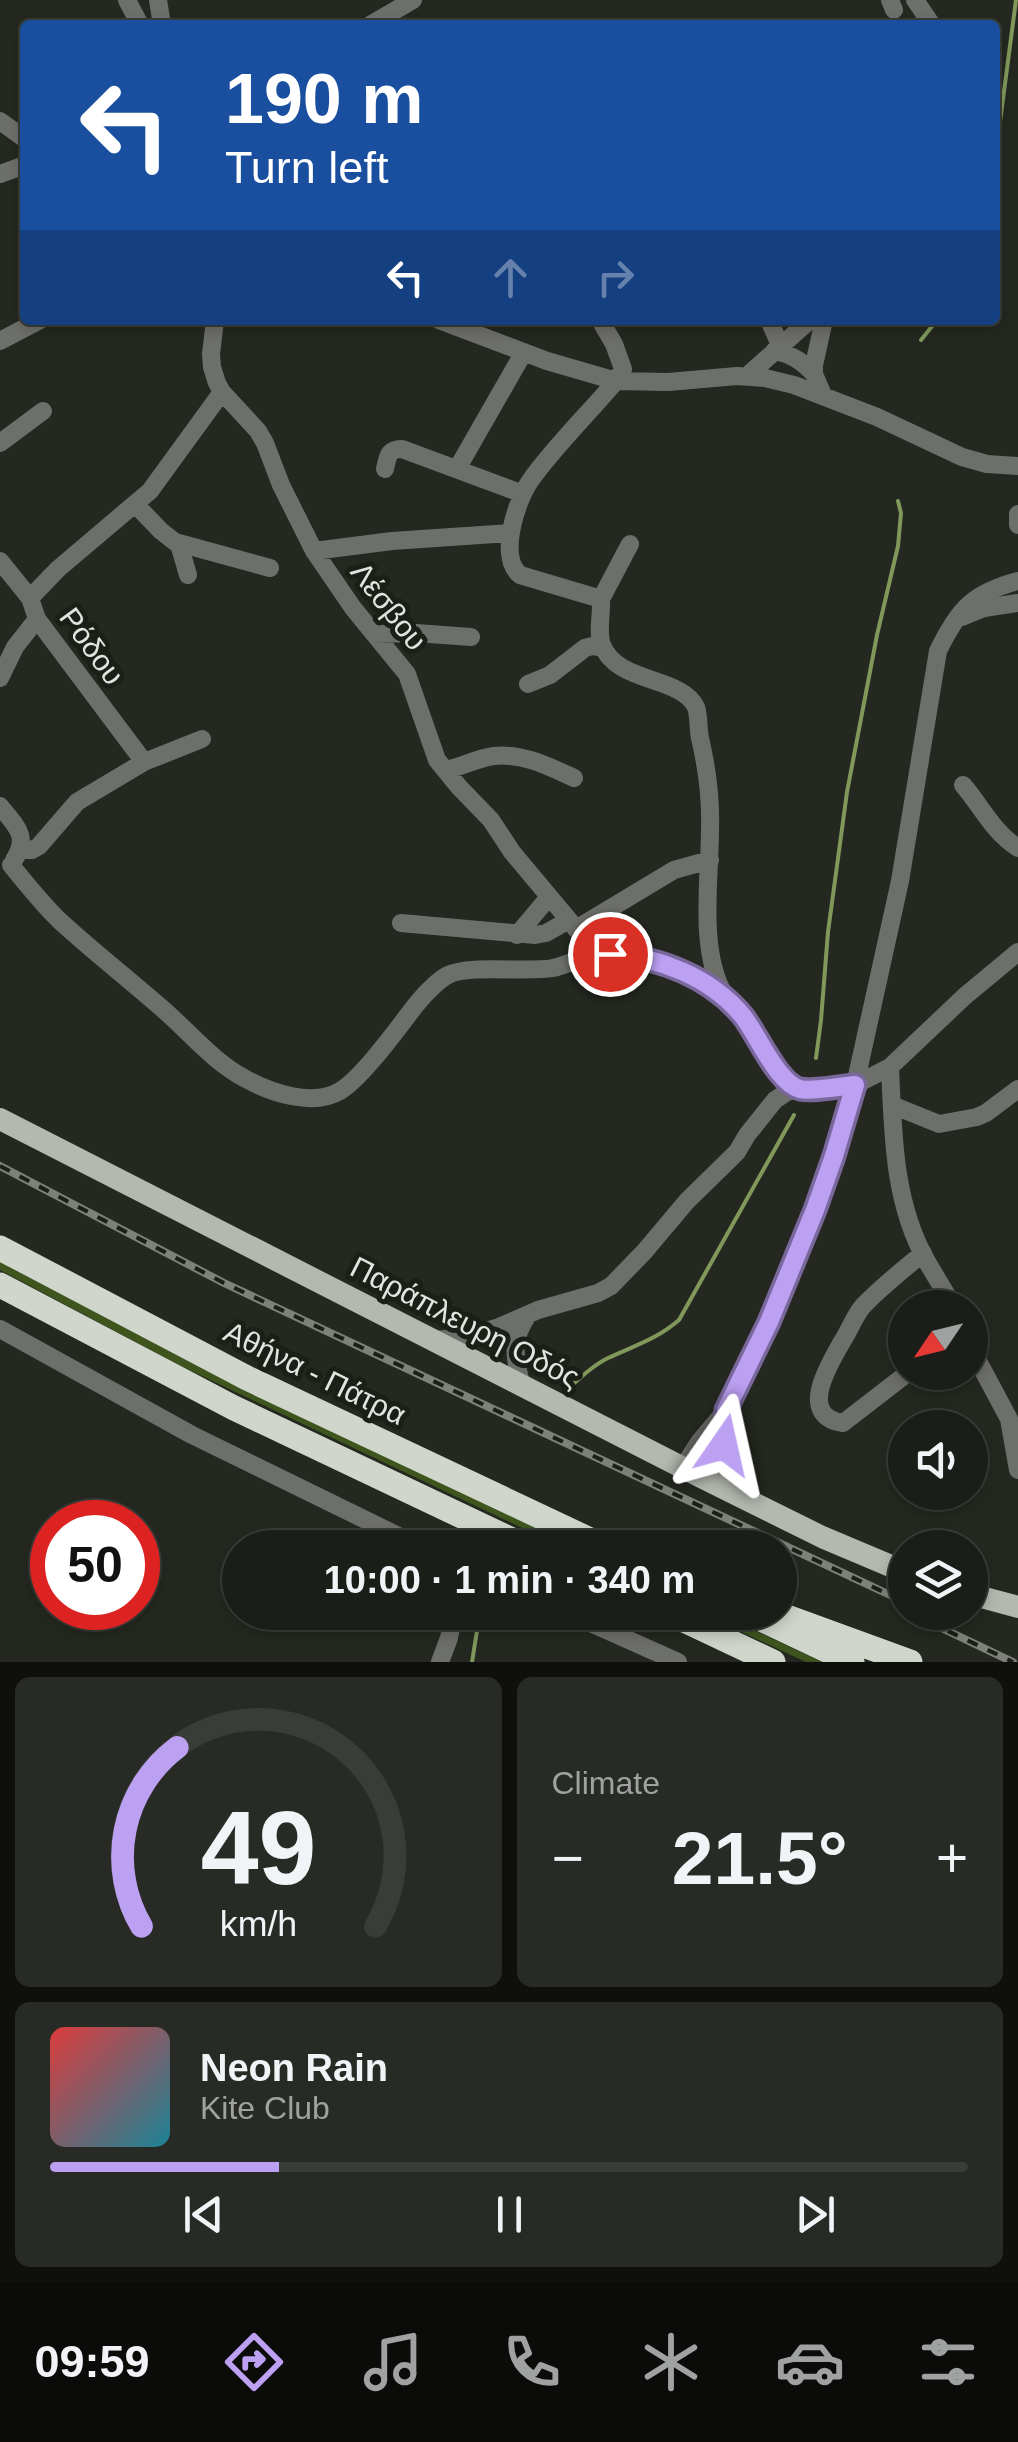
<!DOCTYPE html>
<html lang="en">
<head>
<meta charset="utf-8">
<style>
	body { margin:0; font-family:Arial,sans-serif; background:#282b25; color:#f1f3f6; height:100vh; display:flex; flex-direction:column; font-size:38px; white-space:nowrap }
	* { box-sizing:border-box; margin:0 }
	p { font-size:32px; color:#a0a2a2 }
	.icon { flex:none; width:55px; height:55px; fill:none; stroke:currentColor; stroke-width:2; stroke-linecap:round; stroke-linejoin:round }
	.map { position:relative; height:1662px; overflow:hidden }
	.sheet { display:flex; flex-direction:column; gap:15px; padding:15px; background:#0f100d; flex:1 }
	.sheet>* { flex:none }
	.banner { position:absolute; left:20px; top:20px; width:980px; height:305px; border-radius:10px; box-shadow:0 5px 15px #0003,0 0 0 2px #393c37; background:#1a4fa0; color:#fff; overflow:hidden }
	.needle { width:65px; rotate:235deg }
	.buttons { position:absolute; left:888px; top:1290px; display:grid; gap:20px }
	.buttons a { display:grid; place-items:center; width:100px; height:100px; border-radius:50%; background:#1b1e18; box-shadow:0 5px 15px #0003,0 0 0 2px #393c37; font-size:50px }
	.speed { position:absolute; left:30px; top:1500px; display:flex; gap:20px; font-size:50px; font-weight:700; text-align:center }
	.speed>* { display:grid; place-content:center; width:130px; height:130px; border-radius:50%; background:#1b1e18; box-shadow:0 5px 15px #0003,0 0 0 2px #393c37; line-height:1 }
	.speed .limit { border:15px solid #d22; background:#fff; color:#111 }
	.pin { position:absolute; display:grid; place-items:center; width:85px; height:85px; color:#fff; margin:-42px; border:5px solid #fff; border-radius:50%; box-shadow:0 2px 10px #0007 }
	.me { position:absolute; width:110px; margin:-55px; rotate:11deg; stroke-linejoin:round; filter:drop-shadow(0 0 8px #0008) }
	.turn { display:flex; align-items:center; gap:35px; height:210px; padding:0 40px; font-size:45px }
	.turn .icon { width:130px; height:130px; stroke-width:2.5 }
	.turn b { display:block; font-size:70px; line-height:85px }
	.lanes { display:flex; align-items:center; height:95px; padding:0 40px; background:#0003; justify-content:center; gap:50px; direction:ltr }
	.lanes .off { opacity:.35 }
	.big { font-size:75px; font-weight:600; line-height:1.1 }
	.sheet .tile { flex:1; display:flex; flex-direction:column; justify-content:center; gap:15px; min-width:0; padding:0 35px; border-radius:15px; background:#282b25 }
	.sheet .dial { align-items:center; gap:0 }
	.dial svg { height:260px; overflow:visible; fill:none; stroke:#393c37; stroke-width:7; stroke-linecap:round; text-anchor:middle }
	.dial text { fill:#f1f3f6; stroke:none }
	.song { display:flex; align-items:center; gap:30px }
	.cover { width:120px; height:120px; border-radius:15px; background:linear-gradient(135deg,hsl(0 70% 55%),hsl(190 70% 35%)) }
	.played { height:10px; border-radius:5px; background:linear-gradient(90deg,#bca0f2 25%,#393c37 25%) }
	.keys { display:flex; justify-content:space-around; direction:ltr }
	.heat { display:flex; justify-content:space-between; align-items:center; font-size:55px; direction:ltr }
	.sheet .tiles { flex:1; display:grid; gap:15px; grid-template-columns:1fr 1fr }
	.tile:last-child { grid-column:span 2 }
	.trip { position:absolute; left:222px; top:1530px; width:575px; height:100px; border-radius:50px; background:#1b1e18; box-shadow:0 5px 15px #0003,0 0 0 2px #393c37; font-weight:600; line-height:100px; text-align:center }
	.tabs { display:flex; height:160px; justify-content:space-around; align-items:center; background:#0b0c0a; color:#a0a2a2 }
	.tabs .icon { width:70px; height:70px }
	.tabs .on { color:#bca0f2 }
	.tabs b { font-size:45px; color:#f1f3f6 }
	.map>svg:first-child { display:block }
	.green { fill:#3e561e }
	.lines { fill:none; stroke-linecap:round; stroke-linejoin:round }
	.stream { stroke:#80995b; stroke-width:4 }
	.minor { stroke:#6d6f6b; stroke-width:18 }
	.major { stroke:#b4b9b0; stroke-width:22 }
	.highway { stroke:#d0d6cb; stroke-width:25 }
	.rail-casing { stroke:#7e817a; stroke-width:8 }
	.rail { stroke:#1b1f17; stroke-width:4; stroke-dasharray:11; stroke-linecap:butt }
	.route-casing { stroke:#7a689d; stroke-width:25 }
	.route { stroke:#bca0f2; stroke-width:18 }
	.labels { text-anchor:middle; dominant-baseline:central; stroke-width:10; stroke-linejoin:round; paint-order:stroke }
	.street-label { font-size:30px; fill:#e2e5df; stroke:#1b1f17 }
</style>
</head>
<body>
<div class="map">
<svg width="1018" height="1662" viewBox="0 0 1018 1662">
	<rect width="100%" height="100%" fill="#242820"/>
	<!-- green -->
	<path class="green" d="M0,1262L242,1389L578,1547H562L181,1366L0,1270Z
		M701,1613H717L822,1662H806Z"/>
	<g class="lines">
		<!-- stream -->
		<path class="stream" d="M995,160L1016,0
			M921,340L937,320
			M816,1058L821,1020L828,932L847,792L877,635L898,546L901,513L898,501
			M570,1387C582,1376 594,1365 608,1358C634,1346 657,1339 679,1320L794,1115
			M472,1662L480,1612"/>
		<!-- minor -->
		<path class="minor" d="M127,0L140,25
			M158,0L162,25
			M890,0L894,10
			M915,0L932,25
			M370,25L413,0
			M0,121L25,139
			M0,174L25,165
			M215,320L211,354L212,367L217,383L222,392L258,431L265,443L281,485L314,551L353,608L407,674L437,760L459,787L491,820L512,852L599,956
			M439,320L547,361L616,381L668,382L737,376L765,378L794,385L877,417L962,457L987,464L1018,466
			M600,320L614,344L623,369L616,381C589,413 554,447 530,481C516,502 498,557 520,575L601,599L630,544
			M769,320L780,345
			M0,341L40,320
			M774,351C791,354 802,361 814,374
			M747,376L810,320
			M823,395L814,374V365L824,320
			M0,443L43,411
			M385,469C388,456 388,449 402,449L523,494
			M457,469L524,352
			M135,504L161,531L175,542L270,568
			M1018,514V525
			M179,544L188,575
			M314,551L392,541L511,533
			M0,561L30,598L37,619L144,762
			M30,598L58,569L150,491L222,392
			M601,599C602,613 597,632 602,645C617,684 681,676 696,707C699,716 698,728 700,738C707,768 711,798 710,829C710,879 698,951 725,996
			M962,617L984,608L1018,603
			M375,634L416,633L471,637
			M0,678L15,647L37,619
			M528,684L550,675L585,648L592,646L603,648
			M445,770C462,767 477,758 494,756C523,753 548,766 574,778
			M963,785C982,807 993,832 1018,848
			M0,806C15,825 30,836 14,860
			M21,850H32L39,846L77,802L144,762L202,739
			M11,865C27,885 43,905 61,922C95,953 131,981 165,1011C191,1034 215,1063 246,1079C271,1093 313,1107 340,1091C362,1078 398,1028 415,1006C424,995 435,982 448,975C470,964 526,973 553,968C563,966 572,961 582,959C607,952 632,953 657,961C689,972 724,991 745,1018C764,1042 773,1073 800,1089
			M401,923L535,935L546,933L569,920
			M576,929L674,870L710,860
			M517,935L549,897
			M890,1067C893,1132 893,1201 926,1260C935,1276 945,1291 954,1308
			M892,1105L939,1124L977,1117L986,1113L1018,1089
			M0,1329L192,1435L423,1548
			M436,1340L466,1337L499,1327L538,1310L598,1293L611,1286L644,1252L687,1201L737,1152L747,1135L775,1100L787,1092L800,1089L855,1085L890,1067L965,996L1018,952
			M970,1346L1009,1419L1018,1470
			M909,1372L843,1423C796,1416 830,1363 843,1340C850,1329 855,1315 863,1306C881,1287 903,1270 923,1253
			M521,1383C514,1356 511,1339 528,1315
			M683,1467L700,1441L726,1410
			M701,1477L713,1458L723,1431L727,1410L769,1322L815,1210L834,1156L855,1085L900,881L938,651C958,610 972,593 1018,581
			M566,1612L678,1662
			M440,1662L449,1638L454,1612"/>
		<!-- major -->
		<path class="major" d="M0,1119L701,1477L822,1537L905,1572
			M723,1431C725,1464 732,1473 751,1500
			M970,1594L1018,1607"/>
		<!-- highway -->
		<path class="highway" d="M0,1248L247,1378L607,1548
			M0,1285L234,1408L529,1548
			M667,1612L773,1662
			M746,1612L852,1662
			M773,1612L910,1662"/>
		<!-- rail casing -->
		<g class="rail-casing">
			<path id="rail" d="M0,1166L224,1283L905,1602
				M908,1612L1013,1662"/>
		</g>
		<!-- rail -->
		<use href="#rail" class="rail"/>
	</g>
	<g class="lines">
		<!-- route casing -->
		<g class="route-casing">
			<path id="route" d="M610,954C659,957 710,977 742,1015C757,1033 777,1083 800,1089C813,1092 841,1086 855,1085L834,1156L815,1210L769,1322L726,1410L724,1445"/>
		</g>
		<!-- route -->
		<use href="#route" class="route"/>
	</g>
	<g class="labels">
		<!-- street labels -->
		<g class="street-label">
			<text transform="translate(389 606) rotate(52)">Λέσβου</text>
			<text transform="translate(92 646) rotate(54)">Ρόδου</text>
			<text transform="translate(465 1322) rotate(27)">Παράπλευρη Οδός</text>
			<text transform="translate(315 1373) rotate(26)">Αθήνα - Πάτρα</text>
		</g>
	</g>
</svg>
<div class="buttons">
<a><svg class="needle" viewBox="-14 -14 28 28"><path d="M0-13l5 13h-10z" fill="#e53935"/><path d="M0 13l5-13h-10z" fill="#a0a2a2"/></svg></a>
<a><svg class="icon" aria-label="sound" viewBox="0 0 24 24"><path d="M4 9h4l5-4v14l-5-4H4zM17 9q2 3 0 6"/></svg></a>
<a><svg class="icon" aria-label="layers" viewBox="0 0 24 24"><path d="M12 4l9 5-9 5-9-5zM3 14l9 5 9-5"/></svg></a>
</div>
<div class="speed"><div class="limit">50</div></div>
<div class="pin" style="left:610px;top:954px;background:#d93025"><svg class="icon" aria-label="arrive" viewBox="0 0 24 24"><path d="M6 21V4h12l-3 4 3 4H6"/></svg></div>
<svg class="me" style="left:724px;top:1445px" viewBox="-20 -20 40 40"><path d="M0-17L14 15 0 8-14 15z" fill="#bca0f2" stroke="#fff" stroke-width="4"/></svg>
<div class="trip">10:00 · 1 min · 340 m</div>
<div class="banner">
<div class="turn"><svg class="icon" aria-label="left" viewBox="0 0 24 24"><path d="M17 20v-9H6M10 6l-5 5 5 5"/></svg><div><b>190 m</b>Turn left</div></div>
<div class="lanes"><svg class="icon" aria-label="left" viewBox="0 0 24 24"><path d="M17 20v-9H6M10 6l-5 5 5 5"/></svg><svg class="icon off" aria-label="ahead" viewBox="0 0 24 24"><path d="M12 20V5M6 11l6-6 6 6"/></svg><svg class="icon off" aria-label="right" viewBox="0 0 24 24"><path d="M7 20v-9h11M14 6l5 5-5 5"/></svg></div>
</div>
</div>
<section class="sheet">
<div class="tiles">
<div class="tile dial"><svg viewBox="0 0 100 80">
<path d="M14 69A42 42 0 1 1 86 69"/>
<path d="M14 69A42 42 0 0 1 25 14" stroke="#bca0f2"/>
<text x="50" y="56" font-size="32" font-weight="700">49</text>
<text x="50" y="72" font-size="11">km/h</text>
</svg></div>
<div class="tile"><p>Climate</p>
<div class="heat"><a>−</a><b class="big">21.5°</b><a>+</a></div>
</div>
<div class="tile">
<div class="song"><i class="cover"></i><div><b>Neon Rain</b><p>Kite Club</p></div></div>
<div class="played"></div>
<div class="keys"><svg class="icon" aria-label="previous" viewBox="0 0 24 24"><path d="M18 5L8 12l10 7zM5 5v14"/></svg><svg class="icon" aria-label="pause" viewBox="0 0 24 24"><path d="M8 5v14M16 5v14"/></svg><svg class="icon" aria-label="next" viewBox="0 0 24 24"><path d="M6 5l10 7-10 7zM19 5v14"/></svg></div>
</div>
</div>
</section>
<nav class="tabs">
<b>09:59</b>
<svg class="icon on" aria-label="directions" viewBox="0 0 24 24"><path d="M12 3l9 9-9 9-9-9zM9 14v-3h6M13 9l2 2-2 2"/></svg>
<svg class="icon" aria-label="music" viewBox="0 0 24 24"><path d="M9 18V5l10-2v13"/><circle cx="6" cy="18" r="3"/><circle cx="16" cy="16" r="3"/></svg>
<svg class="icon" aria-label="phone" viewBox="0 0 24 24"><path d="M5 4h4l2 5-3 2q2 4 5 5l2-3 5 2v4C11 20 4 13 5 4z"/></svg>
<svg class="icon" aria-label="climate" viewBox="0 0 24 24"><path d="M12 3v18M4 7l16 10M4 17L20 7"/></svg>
<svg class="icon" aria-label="car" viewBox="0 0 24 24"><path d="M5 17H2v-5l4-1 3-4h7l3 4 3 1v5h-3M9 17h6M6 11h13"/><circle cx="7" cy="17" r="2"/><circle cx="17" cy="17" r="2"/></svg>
<svg class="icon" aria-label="filters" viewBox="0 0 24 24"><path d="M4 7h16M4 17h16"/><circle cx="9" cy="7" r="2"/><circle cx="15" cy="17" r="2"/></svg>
</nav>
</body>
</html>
